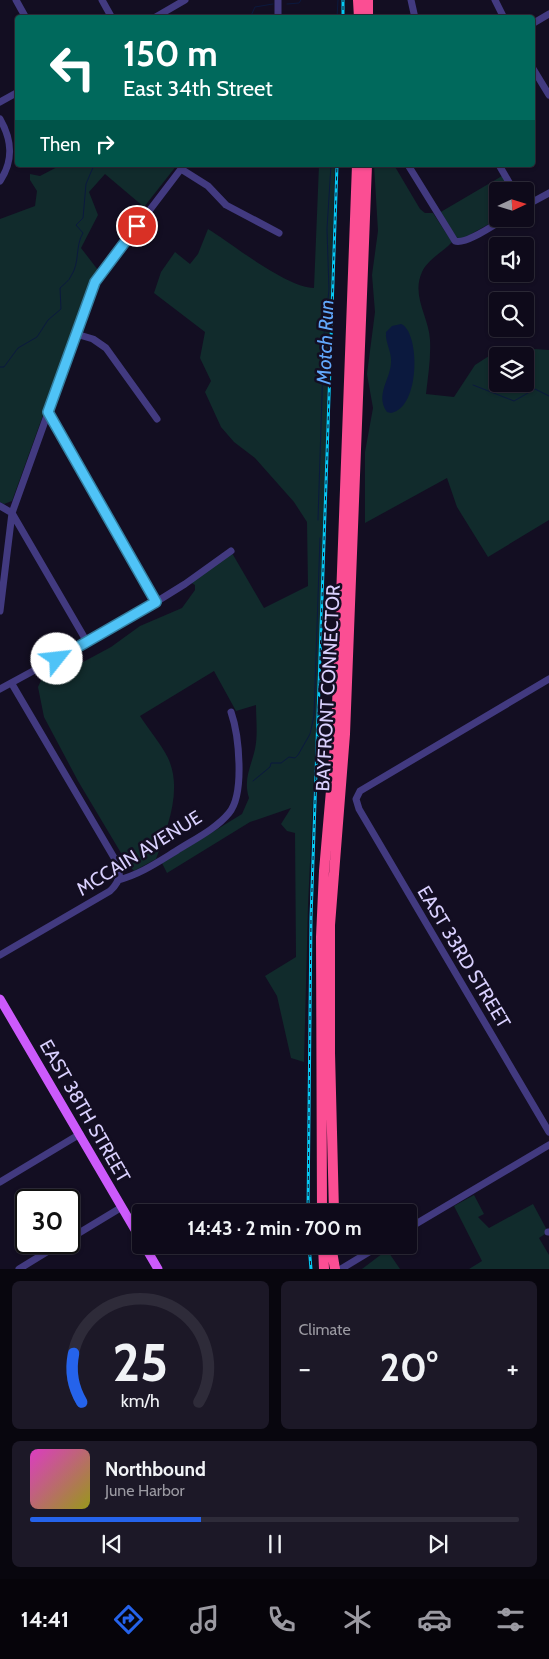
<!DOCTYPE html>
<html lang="en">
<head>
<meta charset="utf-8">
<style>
	body { margin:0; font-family:Cabin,sans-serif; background:#1c1827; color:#f1f3f6; height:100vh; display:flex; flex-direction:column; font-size:19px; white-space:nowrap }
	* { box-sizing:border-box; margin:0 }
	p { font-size:16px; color:#9b9aa2 }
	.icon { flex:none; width:28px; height:28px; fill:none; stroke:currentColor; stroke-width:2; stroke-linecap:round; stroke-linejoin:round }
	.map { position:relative; height:1269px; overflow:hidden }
	.panel { display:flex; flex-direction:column; gap:12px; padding:12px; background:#08060e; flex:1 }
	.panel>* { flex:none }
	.guide { position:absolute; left:15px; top:15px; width:520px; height:152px; border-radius:5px; box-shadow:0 1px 4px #0004,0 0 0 1px #2e2b39; background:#00695c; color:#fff; overflow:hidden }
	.needle { width:32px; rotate:86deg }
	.controls { position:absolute; left:489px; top:182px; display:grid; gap:10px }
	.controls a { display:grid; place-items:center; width:45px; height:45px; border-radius:5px; background:#0e0a1a; box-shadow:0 1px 4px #0004,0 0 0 1px #2e2b39; font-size:25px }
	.speed { position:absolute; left:15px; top:1189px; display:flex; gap:10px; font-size:25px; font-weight:700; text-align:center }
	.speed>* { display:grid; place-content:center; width:65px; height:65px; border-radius:50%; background:#0e0a1a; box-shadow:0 1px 4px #0004,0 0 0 1px #2e2b39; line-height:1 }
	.speed .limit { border:2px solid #111; border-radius:8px; background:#fff; color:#111 }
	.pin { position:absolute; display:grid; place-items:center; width:42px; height:42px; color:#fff; margin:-21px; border:2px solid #fff; border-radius:50%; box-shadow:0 1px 5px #0007 }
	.me { position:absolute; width:55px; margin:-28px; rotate:61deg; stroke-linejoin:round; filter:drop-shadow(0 0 4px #0008) }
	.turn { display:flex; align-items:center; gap:18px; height:105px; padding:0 25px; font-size:22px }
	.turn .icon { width:65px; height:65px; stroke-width:2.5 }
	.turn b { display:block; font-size:35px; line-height:42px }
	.then { display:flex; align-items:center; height:48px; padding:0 25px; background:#0003; gap:10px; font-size:19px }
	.big { font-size:38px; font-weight:700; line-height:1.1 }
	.panel .card { flex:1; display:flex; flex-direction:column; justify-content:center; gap:8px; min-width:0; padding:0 18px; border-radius:8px; background:#1c1827 }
	.panel .dial { align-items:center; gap:0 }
	.dial svg { height:130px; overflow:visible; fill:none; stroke:#2e2b39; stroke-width:7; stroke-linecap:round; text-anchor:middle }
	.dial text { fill:#f1f3f6; stroke:none }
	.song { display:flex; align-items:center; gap:15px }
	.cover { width:60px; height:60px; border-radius:8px; background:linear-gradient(135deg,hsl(310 70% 55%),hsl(60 70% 35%)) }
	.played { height:5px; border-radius:2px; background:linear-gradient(90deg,#2563eb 35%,#2e2b39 35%) }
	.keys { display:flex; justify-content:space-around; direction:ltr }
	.heat { display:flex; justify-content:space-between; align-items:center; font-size:28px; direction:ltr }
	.panel .tiles { flex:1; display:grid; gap:12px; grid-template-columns:1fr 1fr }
	.card:last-child { grid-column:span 2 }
	.trip { position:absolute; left:132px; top:1204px; width:285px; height:50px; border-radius:5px; background:#0e0a1a; box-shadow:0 1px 4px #0004,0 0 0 1px #2e2b39; font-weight:700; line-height:50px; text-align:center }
	.menu { display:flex; height:80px; justify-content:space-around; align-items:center; background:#06040a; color:#9b9aa2 }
	.menu .icon { width:35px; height:35px }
	.menu .active { color:#2563eb }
	.menu b { font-size:22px; color:#f1f3f6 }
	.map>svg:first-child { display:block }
	.green { fill:#112b2c; fill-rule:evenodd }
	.water { fill:#0b193e }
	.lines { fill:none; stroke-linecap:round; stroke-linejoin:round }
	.stream { stroke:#0b193e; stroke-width:1 }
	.minor { stroke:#423a80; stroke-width:7 }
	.major { stroke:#cc5afb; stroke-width:9 }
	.highway { stroke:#fb4e93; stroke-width:10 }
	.rail-casing { stroke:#06c9f4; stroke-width:3 }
	.rail { stroke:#130e22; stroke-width:1; stroke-dasharray:4; stroke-linecap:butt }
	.route-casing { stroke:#337fa1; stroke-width:12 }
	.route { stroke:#4fc3f7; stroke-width:9 }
	.labels { text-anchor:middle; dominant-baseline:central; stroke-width:5; stroke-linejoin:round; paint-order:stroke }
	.street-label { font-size:19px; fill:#d9d0fe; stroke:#130e22 }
	.water-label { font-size:20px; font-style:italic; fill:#61a7fb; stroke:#130e22 }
</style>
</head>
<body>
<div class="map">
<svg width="549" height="1269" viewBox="0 0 549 1269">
	<rect width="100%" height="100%" fill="#130e22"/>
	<!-- green -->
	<path class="green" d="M61,165H177L144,207L105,174L89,192L98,215L81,248L98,270L85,299L12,501L4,504L0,502V219L35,206L37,191L30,180V174L40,176Z
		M319,165H335L318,688L308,906L304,1062L291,1058L277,996L265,976L296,957L295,833L287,831L281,824L291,808L250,822L167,873L162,863L242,814L249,798C243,779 251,767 255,749C258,735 256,719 256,705L236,711L214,671L140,716C149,730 161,744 168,758C183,790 167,828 156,859L134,871L127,863L78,781L44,717L38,687L44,674L48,672L59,675L111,647L140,626L182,608L195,590V585L190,582L232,553L264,608L308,586L307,522L294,502L255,458L234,442L221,427L205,392L211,381L200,358L205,332L154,293L161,272L175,252L190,264L198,254L208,229C234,245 285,287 314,288Z
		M374,165H394L420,209L425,213H433L452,242C443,252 428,259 422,272C411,296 429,317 430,340C431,358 428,376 426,394L454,397L475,365L503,347L549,350V520L488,557L457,507L447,478L365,523V452L373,408L367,374L375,312L372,275L378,231ZM498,356H525V384H498Z
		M502,176L511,191H498V219L462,239H458L439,213Z
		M474,1195L484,1214L478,1217L489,1228L533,1204L548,1232L539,1238L549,1255V1269H469L482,1261L454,1206Z
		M387,1250L400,1269H362Z"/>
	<!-- water -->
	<path class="water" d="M401,324C420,331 421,408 391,413L387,412C375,395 390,380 391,363C392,352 385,343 386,332L392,326Z"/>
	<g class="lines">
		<!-- stream -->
		<path class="stream" d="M287,4L299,3L301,0
			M250,18L255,7L273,4
			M337,18L338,0
			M0,367H4L18,348L37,337L48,320L61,309L60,288C64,284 69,281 71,276C80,263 75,246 83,233L76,225L83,218L86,184L94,165
			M473,385L514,401L535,389L549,396
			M318,520L324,334L329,290L327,229L331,165
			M253,781L270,767L271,763H281L289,757L295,758L298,755L310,734L314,716L320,538"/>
		<!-- minor -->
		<path class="minor" d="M16,0L26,18
			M102,0L112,18
			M411,0L415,18
			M495,0L504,18
			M154,18L185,0
			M278,18V0
			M532,24L549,14
			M532,67L549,95
			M0,102L18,92
			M0,119C12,140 14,160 0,181
			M408,165L455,241C465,245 494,225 504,219
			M499,165L514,191
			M181,169L208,186L226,205L279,233
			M525,206L549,193
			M76,334L93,339L106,348L157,419
			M48,412L156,602
			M0,506L12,513L87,642
			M0,611L12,513L95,282L184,165
			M549,679L360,791L356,799L359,809L549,1132
			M0,689L127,620L185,584L231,551
			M118,880C139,875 158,862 176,851C193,840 216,829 229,813C245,794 239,735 231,712
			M0,955L110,891C120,882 122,872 116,861L12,684
			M0,1182L80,1134
			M409,1228L549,1145
			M548,1232H549
			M69,1239L122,1207
			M19,1269L63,1242
			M341,1269L379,1246"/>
		<!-- major -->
		<path class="major" d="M0,999L141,1240
			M144,1245L158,1269"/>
		<!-- highway -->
		<path class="highway" d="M358,0L359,18
			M368,0V18
			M322,1212L321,937L324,871L336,733L357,165
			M334,1212L330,1053V925L345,734L367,165
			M323,1245L324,1269
			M331,1245L335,1269
			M349,1245L358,1247L380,1245"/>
		<!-- rail casing -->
		<g class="rail-casing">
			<path id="rail" d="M343,18V0
				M308,1212L311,918L337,165
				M309,1245L311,1269"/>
		</g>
		<!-- rail -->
		<use href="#rail" class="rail"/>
	</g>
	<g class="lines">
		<!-- route casing -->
		<g class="route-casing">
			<path id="route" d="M57,659L156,602L48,412L95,282L137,226"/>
		</g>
		<!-- route -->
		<use href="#route" class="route"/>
	</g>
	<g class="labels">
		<!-- street labels -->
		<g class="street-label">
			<text transform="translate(328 688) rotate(-87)">BAYFRONT CONNECTOR</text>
			<text transform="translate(139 853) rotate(-32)">MCCAIN AVENUE</text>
			<text transform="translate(464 957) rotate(59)">EAST 33RD STREET</text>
			<text transform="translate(85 1111) rotate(60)">EAST 38TH STREET</text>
		</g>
		<!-- water labels -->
		<g class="water-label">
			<text transform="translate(325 342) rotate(-88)">Motch Run</text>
		</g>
	</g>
</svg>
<div class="controls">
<a><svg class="needle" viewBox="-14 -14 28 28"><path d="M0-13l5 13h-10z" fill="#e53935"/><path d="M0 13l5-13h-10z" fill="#9b9aa2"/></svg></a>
<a><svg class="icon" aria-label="sound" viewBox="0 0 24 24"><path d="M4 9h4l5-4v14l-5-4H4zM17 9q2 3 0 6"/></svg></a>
<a><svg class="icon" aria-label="search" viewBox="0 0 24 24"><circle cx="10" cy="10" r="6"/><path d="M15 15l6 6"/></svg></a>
<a><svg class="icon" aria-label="layers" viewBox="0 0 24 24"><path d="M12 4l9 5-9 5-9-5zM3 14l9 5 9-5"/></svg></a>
</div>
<div class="speed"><div class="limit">30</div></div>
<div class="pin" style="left:137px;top:226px;background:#d93025"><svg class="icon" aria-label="arrive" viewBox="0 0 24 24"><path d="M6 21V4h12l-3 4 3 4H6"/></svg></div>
<svg class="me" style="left:57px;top:659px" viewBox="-20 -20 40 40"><circle r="19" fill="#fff"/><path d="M0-13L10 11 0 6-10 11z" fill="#4fc3f7"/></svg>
<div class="trip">14:43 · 2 min · 700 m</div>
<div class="guide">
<div class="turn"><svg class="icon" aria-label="left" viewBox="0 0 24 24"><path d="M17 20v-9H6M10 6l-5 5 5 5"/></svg><div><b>150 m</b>East 34th Street</div></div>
<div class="then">Then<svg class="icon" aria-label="right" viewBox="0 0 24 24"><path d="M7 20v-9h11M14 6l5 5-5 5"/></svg></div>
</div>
</div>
<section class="panel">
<div class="tiles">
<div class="card dial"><svg viewBox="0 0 100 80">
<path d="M14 69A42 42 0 1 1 86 69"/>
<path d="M14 69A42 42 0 0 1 9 39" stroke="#2563eb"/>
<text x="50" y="56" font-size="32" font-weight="700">25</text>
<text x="50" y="72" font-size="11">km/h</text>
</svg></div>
<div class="card"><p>Climate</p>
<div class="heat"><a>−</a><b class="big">20°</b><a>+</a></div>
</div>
<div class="card">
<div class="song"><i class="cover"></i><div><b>Northbound</b><p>June Harbor</p></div></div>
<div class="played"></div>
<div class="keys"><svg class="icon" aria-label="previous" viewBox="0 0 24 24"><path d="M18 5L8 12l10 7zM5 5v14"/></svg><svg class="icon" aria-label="pause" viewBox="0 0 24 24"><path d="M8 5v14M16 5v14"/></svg><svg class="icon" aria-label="next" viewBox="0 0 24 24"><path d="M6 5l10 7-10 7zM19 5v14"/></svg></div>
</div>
</div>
</section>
<nav class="menu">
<b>14:41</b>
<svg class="icon active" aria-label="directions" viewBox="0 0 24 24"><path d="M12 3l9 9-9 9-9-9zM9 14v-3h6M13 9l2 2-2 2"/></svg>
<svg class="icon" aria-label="music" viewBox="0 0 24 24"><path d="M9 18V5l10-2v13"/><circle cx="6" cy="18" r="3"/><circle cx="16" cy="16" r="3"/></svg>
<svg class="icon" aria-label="phone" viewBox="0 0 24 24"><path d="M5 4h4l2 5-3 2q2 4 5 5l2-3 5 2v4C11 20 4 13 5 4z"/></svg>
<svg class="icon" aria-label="climate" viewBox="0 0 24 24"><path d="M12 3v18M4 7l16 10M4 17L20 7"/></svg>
<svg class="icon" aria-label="car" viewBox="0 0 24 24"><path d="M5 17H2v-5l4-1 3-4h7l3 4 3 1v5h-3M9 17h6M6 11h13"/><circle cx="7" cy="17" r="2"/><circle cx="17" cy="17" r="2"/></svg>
<svg class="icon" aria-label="filters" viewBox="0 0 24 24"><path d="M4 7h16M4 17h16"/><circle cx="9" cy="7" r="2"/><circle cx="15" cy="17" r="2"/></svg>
</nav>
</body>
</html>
